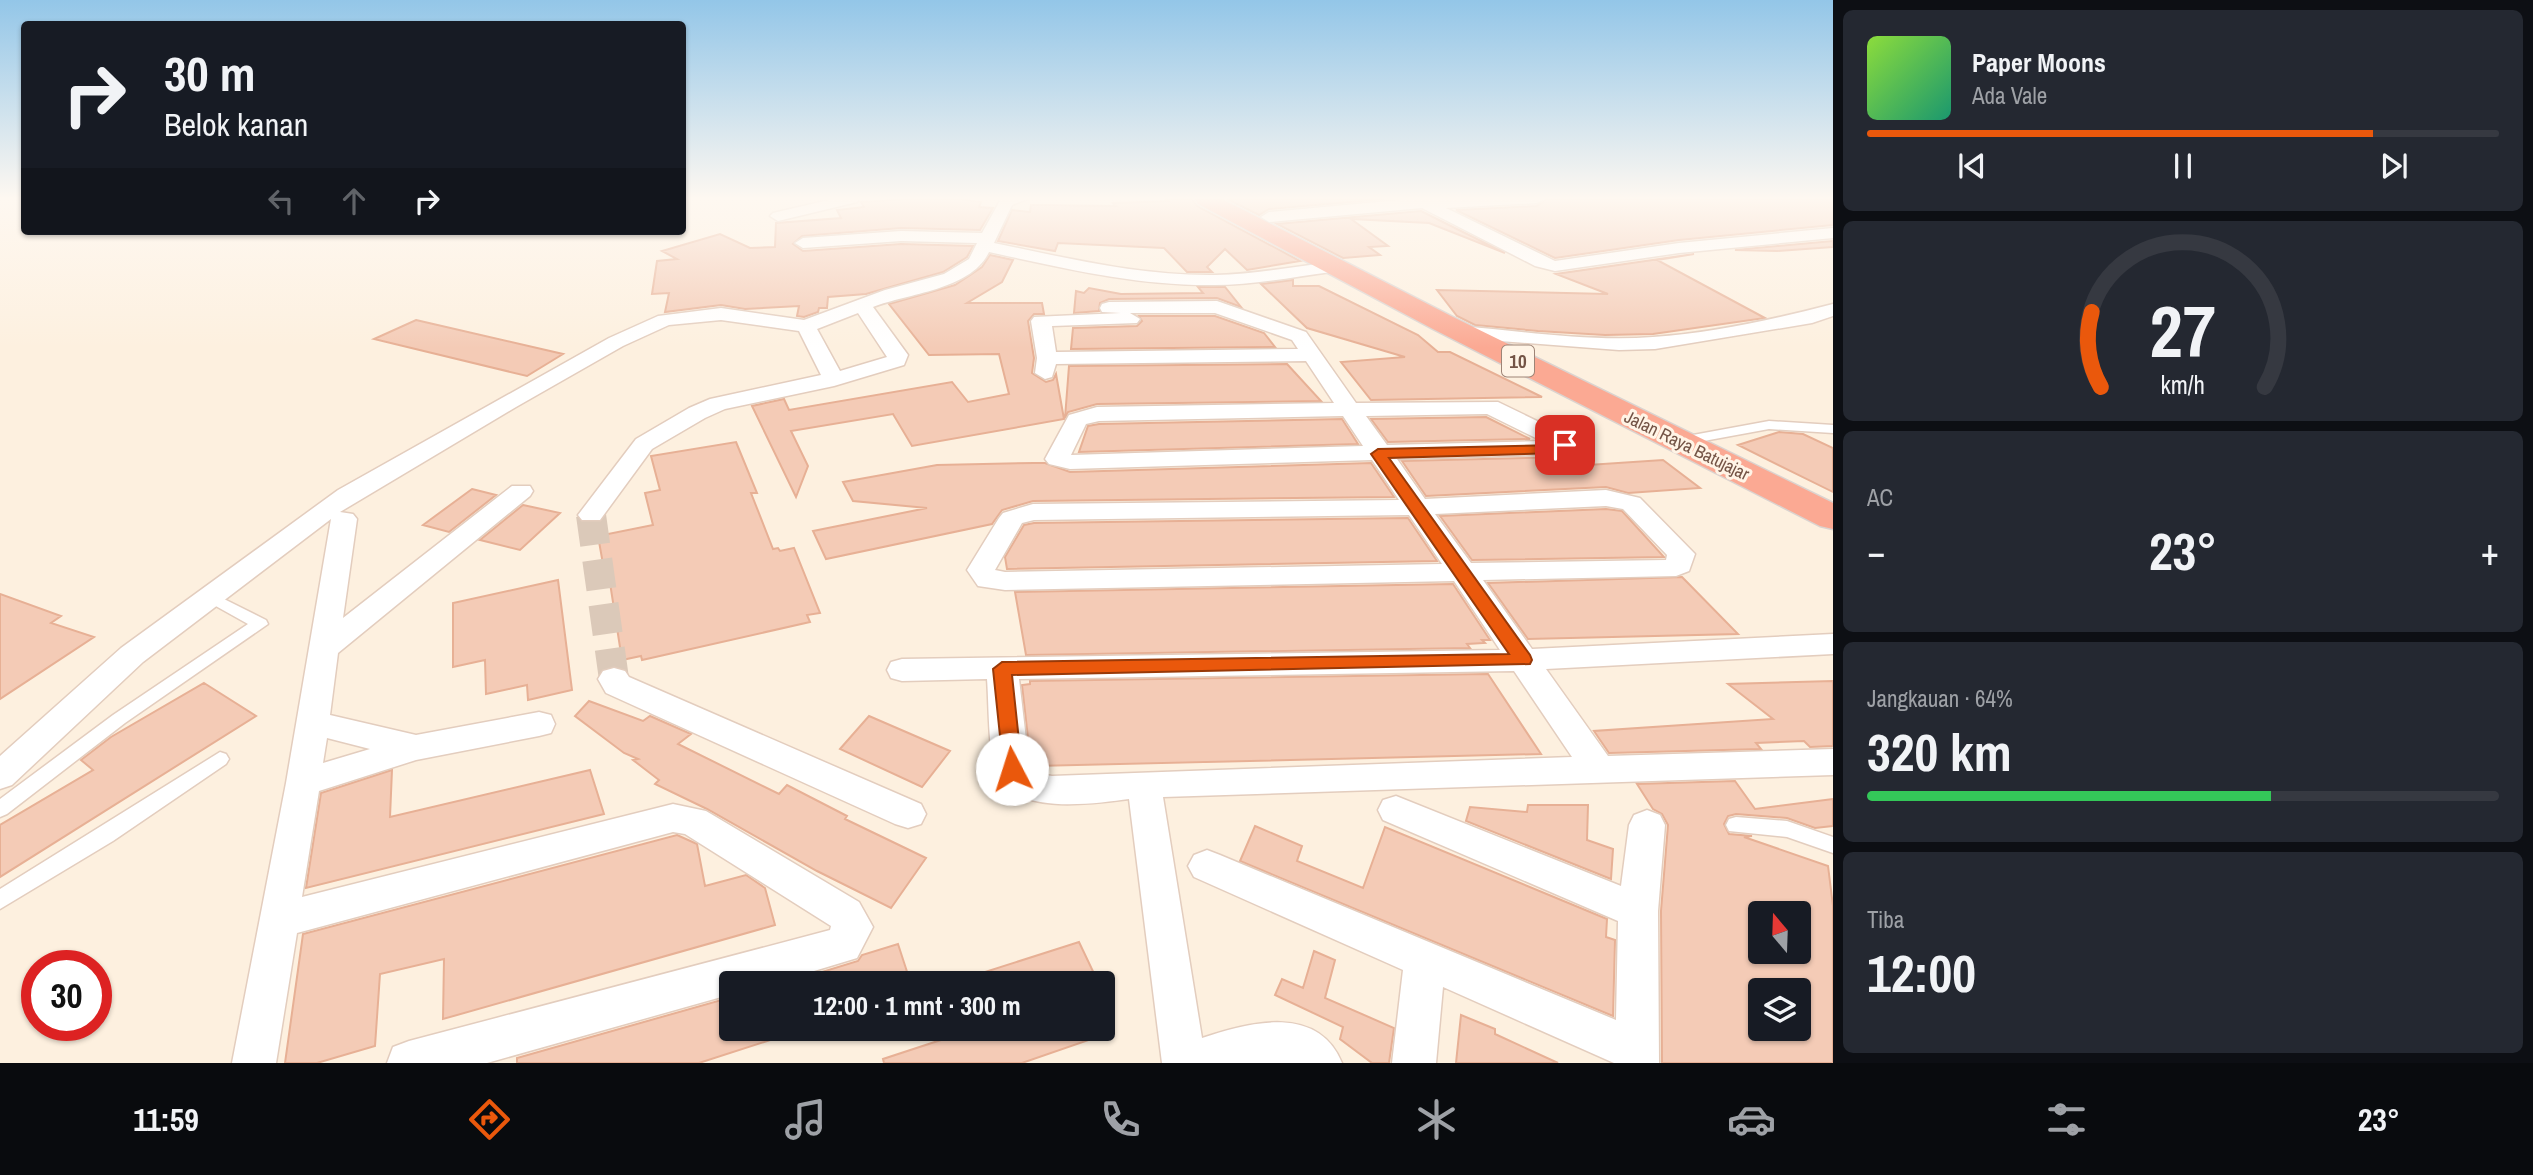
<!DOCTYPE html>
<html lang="id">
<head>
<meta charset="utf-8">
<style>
	body { margin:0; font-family:"Archivo Narrow",sans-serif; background:#242831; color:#f1f3f6; height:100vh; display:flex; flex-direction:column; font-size:26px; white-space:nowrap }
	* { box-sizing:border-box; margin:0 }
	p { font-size:23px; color:#9ea1a6 }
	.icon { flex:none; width:38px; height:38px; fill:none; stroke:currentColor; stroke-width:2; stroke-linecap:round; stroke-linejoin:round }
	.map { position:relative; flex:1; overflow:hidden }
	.sheet { display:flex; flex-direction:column; gap:10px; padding:10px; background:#0d0f14; width:700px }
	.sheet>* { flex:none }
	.guide { position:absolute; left:21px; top:21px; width:665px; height:214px; border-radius:7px; box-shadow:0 2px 5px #0004; background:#171b24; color:#f1f3f6; overflow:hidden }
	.needle { width:46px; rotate:341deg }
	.fabs { position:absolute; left:1748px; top:901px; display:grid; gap:14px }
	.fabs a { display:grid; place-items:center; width:63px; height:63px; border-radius:7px; background:#171b24; box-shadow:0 2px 5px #0004; font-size:35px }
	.speed { position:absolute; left:21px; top:950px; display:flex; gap:14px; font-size:35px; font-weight:700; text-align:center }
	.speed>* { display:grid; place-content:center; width:91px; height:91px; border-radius:50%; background:#171b24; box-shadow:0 2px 5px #0004; line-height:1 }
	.speed .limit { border:10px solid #d22; background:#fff; color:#111 }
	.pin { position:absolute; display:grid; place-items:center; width:60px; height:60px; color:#fff; margin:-30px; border-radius:14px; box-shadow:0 4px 10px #0006 }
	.me { position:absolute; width:77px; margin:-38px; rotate:355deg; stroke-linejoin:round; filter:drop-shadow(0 0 5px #0008) }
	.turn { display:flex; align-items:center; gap:24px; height:147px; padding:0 28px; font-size:32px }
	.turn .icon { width:91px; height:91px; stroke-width:2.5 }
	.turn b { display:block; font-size:49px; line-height:60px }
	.lanes { display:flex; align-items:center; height:66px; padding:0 28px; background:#0003; justify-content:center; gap:35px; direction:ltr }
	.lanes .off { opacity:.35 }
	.big { font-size:52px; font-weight:700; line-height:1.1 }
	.sheet .card { flex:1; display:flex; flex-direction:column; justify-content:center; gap:10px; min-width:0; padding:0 24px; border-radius:10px; background:#242831 }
	.sheet .dial { align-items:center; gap:0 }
	.dial svg { height:182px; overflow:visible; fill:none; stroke:#363941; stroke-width:7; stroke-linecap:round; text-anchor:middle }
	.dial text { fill:#f1f3f6; stroke:none }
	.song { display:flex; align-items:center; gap:21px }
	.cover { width:84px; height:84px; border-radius:10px; background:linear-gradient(135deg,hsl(90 70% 55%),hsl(160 70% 35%)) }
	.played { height:7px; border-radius:4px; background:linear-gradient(90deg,#ea580c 80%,#363941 80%) }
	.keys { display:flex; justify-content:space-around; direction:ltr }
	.heat { display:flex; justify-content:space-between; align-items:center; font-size:38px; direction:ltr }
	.charge { height:10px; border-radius:5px; background:linear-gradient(90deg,#34c759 64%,#363941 0) }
	.trip { position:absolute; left:719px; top:971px; width:396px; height:70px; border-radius:7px; background:#171b24; box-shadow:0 2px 5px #0004; font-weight:700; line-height:70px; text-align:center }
	.tab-bar { display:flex; height:112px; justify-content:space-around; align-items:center; background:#090b0e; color:#9ea1a6 }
	.tab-bar .icon { width:49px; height:49px }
	.tab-bar .active { color:#ea580c }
	.tab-bar b { font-size:32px; color:#f1f3f6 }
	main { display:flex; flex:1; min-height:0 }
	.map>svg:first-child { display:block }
	.building { fill:#f4cbb6; stroke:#e7b095; stroke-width:2; fill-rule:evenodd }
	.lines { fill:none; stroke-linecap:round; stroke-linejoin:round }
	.street-tunnel { stroke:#dbc9b9; stroke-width:30; stroke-dasharray:30 15; stroke-linecap:butt }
	.lane-casing { stroke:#e3cdbe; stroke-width:3 }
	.street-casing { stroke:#e3cdbe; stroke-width:3 }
	.highway-casing { stroke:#dbd3cf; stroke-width:3 }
	.lane { fill:#fff; fill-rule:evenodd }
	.street { fill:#fff; fill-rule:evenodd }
	.highway { fill:#fba993; fill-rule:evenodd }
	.route { fill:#ea580c; stroke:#983908; stroke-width:2 }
	.labels { text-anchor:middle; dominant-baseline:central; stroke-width:6; stroke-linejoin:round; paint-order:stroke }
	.far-street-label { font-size:18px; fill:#745446; stroke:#fff4e6 }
	.shield { fill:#fff4e6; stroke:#9e8476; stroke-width:2 }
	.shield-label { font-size:19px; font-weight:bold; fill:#745446 }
</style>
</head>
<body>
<main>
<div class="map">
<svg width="1833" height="1063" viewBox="0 0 1833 1063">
	<rect width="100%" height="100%" fill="#fdf0df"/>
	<!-- building -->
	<path class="building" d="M909,199H960L981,202L979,207L993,208L980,230L901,228L802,236L793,244L803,251L901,244L973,246L967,257L943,272L866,294L828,297L827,308H819L818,312L804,317L797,316L799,306L745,309L721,305L665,312L669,293L652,294L657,261L677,259L662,251L720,234L750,248L775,247L776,223L841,218L837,210L864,207L861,202Z
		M1165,199H1192L1197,206L1300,261L1247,270L1225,249L1207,267L1212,272H1187L1164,248L1058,243L1055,251L998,241L1012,210L1030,212L1031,205L1116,206L1113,203L1168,201Z
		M1227,199H1384L1269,209L1259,215Z
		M1546,199H1833V225L1679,240L1555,258L1456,210L1537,206Z
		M1421,211L1505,253L1429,223L1351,219L1388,246L1369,247L1380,255L1343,258L1277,224Z
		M1833,241V247L1777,251L1735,250Z
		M1694,254L1657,260L1765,318L1653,334L1605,335L1538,331L1475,325L1457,316L1437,290L1608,294L1556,274Z
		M990,255L1013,260L1002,282L967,303H1042L1044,314H1034L1028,321L1034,358L1032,373L1046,382L1053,380L1056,374L1064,419L912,446L893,414L791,431L808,466L796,497L752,406L784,399L789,410L952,382L968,402L1009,394L999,354L929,355L889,304L955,285L982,267Z
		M1293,280V286H1319L1418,335L1438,352H1450L1542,397L1371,400L1341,362L1405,357L1307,328L1261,284Z
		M1198,287H1225L1241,307L1217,298L1109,299L1100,303L1099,311L1074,313L1076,291L1084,293L1089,288L1121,294L1203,293Z
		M1139,316H1215L1264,333L1275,347L1071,349L1073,328L1137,326L1142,321Z
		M416,320L563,354L527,376L374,339Z
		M1287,364L1321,401L1097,404L1068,412L1065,418L1069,366Z
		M1486,417L1530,439L1388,442L1371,419Z
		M1342,419L1358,444L1079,452L1088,426L1099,424Z
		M1779,432L1803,434L1833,448V492L1738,445Z
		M736,442L757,493H751L773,549L778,548L780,551L794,548L820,613L807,615L810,622L642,660L641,656L622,660L608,570L606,563L603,564L598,536L653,525L645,493L660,490L651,456Z
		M1576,454L1588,465L1663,460L1700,488L1628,493L1606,487L1426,496L1402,461L1566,457Z
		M1034,463H1045L1070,472L1371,463L1394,497L1033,501L1002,510L992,524L826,559L813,531L927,508L853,501L843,482L937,465Z
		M472,489L496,495L449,532L423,525Z
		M523,505L560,513L520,550L480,540Z
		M1606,509L1622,511L1664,557L1472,560L1440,516Z
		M1408,518L1437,561L1007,569L1005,557L1024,525L1034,523Z
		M1682,577L1738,634L1528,639L1488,583Z
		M558,580L572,690L528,700L527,685L486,694L485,660L453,667V603Z
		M1453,584L1490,640H1482L1485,643L1467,644L1470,648L1026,655L1015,592Z
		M0,594L61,616L51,623L94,637L0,699Z
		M1488,674L1541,754L1035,766L1031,764L1022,685L1030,684V681Z
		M1833,681V746L1810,747L1804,741L1756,743L1761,749L1609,753L1594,731L1773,719L1728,684Z
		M204,683L256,716L0,877V825L93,770L81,760L111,737Z
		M589,701L643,721L650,716L691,734L678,744L779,794L787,785L847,816L845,819L926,858L891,908L817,871L707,809L655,784L659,780L633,760L638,759L624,753L575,716Z
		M869,716L950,751L922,787L840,749Z
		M392,770L390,817L590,770L604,814L306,888L321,793Z
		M1735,781L1755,809L1833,799V826L1815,828L1787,818L1736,814L1728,816L1724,824L1729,834L1752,836L1744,837L1828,866L1833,906V1063H1662L1661,911L1668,825L1662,814L1653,809L1637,784ZM1760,914H1799V952H1760ZM1760,990H1799V1029H1760Z
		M1528,805H1588L1587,840L1613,849L1611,879L1466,821L1470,807L1527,812Z
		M1255,826L1302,846L1297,861L1363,888L1385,827L1607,919L1606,937L1615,940L1613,1016L1240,861Z
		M677,835L697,844L705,886L746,875L765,888L775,925L443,1019L444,959L380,974L375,1046L317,1063H285L303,934Z
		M1079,942L1099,984H963V979Z
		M898,944L911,984H783L858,961L862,955Z
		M1314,951L1335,960L1325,998L1394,1028L1389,1063H1372L1340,1039L1343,1027L1275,995L1282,979L1303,988Z
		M732,997V1029H792V1033L699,1063H517V1058Z
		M1461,1015L1495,1029V1034L1558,1063H1456Z
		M954,1029H1111L1112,1032L1022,1063H884L883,1059L956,1035Z"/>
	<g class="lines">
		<!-- street-tunnel -->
		<path class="street-tunnel" d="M591,515L614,679"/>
		<!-- lane casing -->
		<g class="lane-casing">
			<path id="lane" d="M1769,421L1833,425V433L1769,429L1682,445L1676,441L1682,437Z
				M210,592L266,620L268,624L125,723L7,814L0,817V799L113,715L248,624L205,600L202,597L205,594Z
				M220,752L226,754L229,759L226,764L113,841L0,909V889Z
				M1736,817L1787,821L1833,837V853L1787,837L1729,831L1726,825L1729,819Z"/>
		</g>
		<!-- street casing -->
		<g class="street-casing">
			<path id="street" d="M833,199H859L857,202L778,221L770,216L773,213Z
				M1001,199H1027L1012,205L994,243C1067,258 1140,276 1215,275C1254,274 1293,267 1332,262L1341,267L1332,272C1293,277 1253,285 1214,285C1138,286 1063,268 989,252C971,290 909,293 873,307L908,355L904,365L834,386L725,409L705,418L652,449L600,520H582L578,515L636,439L689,408L710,399L821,375L799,331L721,320L669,325L623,346L516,407L340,512L353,514L357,519L343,618L512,486H530L533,491L530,496L338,653L330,715L416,735L539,712L551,715L555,724L551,733L539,736L416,760L319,791L302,897L673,804L706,811L859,902L873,927L857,958L771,984H732V994L487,1063H387L393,1047L409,1041L830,930L831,926L685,834L673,832L297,933L276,1063H232L286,783L331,519L143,662L12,785L0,789V756L121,648L338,490L609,338L658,316L721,308L804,320L885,290L944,274L969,259L977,243L901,241L803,248L795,243L803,238L901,231L982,233ZM858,313L887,357L840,371L817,329ZM327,738L370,749L323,763Z
				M1410,199H1544L1537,203L1446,208L1555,261L1679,243L1833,228V238L1679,253L1555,271L1535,266L1422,208L1269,222L1261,217L1269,212Z
				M1217,301L1306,332L1356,403L1498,402L1568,436L1578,447L1574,452L1566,454L1397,459L1425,499L1606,490L1640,498L1695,554L1689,571L1676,576L1483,580L1532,649L1833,634V654L1546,669L1608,756L1833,749V775L1163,797L1202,1038C1249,1022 1318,1004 1342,1063H1162L1129,799C1091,804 1013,816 996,771C988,751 989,703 987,679L902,681L891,678L887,670L891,662L902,659L1500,650L1454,581L1005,590L978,586L967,570L999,518L1003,513L1033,504L1399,500L1372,460L1070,469L1049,464L1045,459L1069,415L1097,407L1334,403L1306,361L1056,364L1052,377L1045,379L1035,373L1037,358L1031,321L1034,317L1121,313L1102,312L1100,308L1102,304L1109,302ZM1130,313H1215L1292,340L1298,349L1056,352L1052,326L1137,323L1140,319ZM1487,414L1542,441L1387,445L1366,416ZM1343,416L1363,446L1071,455L1086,424L1099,421ZM1606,506L1623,509L1667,555L1666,560L1471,563L1435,514ZM1409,515L1442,564L1005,572L995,570L1022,523L1034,520ZM1514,671L1572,757L1052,776L1040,774L1029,765L1019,679Z
				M1833,304V316L1812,323L1655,349L1619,350L1460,338L1450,332L1460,326C1523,331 1590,342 1653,337C1713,333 1775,319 1833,304Z
				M614,668L625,671L629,677L921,804L926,814L921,824L908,828L895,824L606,693L598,679L603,671Z
				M1396,796L1621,886L1629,825L1634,815L1647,810L1660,815L1665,825L1658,911L1659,1063H1614L1443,987L1436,1063H1392L1403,970L1194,877L1188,866L1194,855L1207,850L1220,855L1616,1020L1618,921L1383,820L1378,810L1383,800Z"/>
		</g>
		<!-- highway casing -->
		<g class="highway-casing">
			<path id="highway" d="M1195,199H1222L1453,317L1833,503V529L1820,526L1433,329L1198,204Z"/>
		</g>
		<!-- lane -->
		<use href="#lane" class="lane"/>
		<!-- street -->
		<use href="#street" class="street"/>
		<!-- highway -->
		<use href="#highway" class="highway"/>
	</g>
	<!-- sky -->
	<linearGradient id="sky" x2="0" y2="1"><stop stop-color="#93c6e8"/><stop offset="0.57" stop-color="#fef8f1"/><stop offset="1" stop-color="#fef8f1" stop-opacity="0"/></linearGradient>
	<rect width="1833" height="348" fill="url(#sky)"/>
	<!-- route -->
	<path class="route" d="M1565,440L1572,445L1562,453L1389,458L1530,655L1532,660L1530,664L1012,675L1022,769L1019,774H1004L993,669L1002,662L1509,654L1371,454L1378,449L1558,445Z"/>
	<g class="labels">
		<!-- far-street labels -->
		<g class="far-street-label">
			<text transform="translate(1687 445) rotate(26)">Jalan Raya Batujajar</text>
		</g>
		<!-- shield labels -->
		<rect class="shield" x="1502" y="345.5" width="32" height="31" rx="5"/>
		<g class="shield-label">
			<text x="1518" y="361">10</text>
		</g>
	</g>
</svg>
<div class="fabs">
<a><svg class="needle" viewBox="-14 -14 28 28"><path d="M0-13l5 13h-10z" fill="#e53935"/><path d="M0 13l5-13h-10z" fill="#9ea1a6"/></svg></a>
<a><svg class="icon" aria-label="layers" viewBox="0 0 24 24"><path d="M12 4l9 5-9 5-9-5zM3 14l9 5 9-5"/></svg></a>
</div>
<div class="speed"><div class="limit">30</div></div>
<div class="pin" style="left:1565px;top:445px;background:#d93025"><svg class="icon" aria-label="arrive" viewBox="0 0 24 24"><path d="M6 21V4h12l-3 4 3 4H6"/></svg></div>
<svg class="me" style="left:1012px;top:769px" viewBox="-20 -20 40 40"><circle r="19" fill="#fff"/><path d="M0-13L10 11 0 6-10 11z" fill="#ea580c"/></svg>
<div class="trip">12:00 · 1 mnt · 300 m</div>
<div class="guide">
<div class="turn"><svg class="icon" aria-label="right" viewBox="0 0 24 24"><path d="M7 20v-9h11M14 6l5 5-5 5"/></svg><div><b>30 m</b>Belok kanan</div></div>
<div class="lanes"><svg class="icon off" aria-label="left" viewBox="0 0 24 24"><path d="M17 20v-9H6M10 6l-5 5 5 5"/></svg><svg class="icon off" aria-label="ahead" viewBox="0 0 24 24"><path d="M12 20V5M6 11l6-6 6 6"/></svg><svg class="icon" aria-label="right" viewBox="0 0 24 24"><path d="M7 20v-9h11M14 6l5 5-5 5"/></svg></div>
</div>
</div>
<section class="sheet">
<div class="card">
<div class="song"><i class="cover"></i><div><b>Paper Moons</b><p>Ada Vale</p></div></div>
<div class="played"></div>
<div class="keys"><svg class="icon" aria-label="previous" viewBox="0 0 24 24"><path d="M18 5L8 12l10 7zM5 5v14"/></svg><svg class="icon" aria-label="pause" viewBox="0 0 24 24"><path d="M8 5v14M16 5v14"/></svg><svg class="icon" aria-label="next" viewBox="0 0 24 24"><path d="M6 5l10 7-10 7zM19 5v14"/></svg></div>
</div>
<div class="card dial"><svg viewBox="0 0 100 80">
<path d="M14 69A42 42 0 1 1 86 69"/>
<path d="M14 69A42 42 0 0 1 10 36" stroke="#ea580c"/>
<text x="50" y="56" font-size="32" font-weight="700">27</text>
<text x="50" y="72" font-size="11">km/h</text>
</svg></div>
<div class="card"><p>AC</p>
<div class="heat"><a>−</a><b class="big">23°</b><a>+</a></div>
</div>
<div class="card"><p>Jangkauan · 64%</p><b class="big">320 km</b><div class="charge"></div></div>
<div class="card"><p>Tiba</p><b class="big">12:00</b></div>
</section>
</main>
<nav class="tab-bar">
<b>11:59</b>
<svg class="icon active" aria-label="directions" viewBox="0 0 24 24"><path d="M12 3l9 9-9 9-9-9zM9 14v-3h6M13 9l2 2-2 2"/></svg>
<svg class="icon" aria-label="music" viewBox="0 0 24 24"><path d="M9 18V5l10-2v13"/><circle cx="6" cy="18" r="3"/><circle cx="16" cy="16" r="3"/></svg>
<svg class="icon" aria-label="phone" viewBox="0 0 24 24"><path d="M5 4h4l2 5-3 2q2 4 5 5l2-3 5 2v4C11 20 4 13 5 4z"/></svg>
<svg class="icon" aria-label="climate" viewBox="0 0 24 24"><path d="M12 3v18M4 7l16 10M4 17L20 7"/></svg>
<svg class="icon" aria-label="car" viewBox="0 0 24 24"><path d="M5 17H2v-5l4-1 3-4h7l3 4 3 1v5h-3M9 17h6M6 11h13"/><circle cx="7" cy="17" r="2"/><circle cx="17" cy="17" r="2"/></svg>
<svg class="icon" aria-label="filters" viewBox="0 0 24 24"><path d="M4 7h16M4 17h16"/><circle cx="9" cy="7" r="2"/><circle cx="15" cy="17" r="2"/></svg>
<b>23°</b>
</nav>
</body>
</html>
